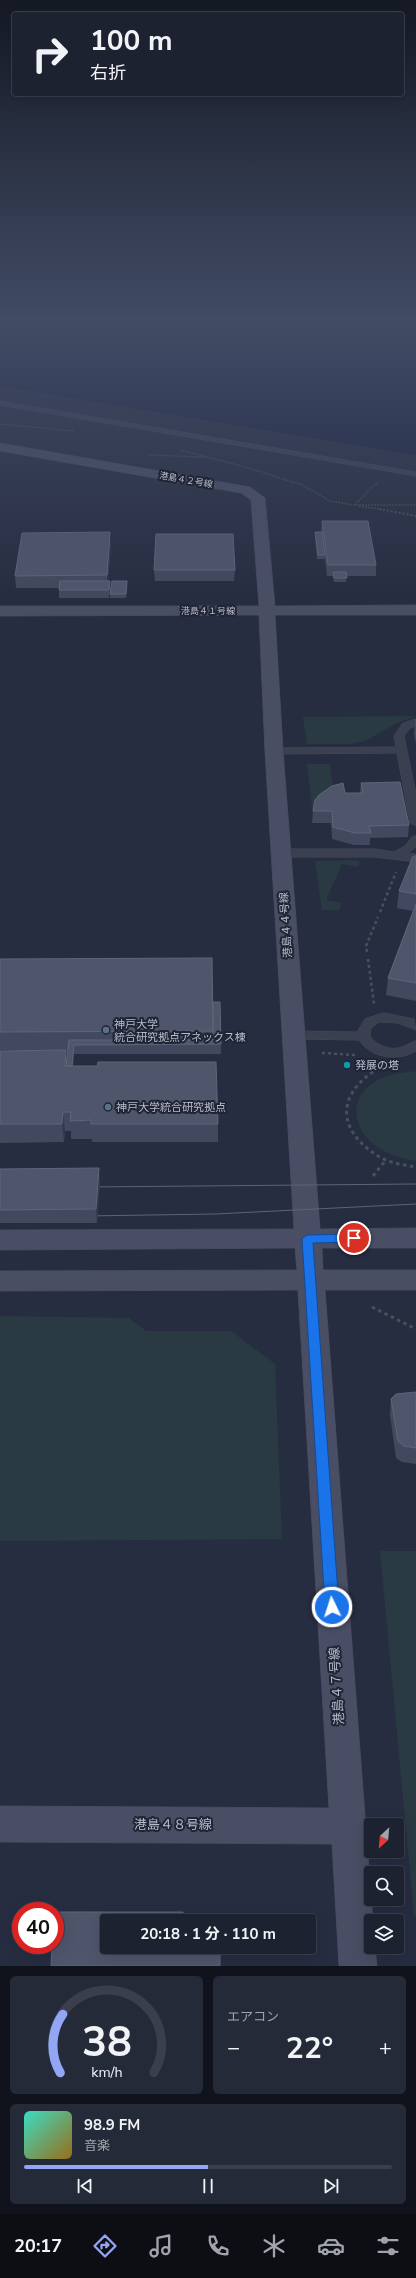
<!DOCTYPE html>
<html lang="ja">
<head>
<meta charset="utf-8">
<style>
	body { margin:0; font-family:"Nunito Sans","Noto Sans JP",sans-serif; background:#252a39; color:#f1f3f6; height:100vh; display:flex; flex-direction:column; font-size:15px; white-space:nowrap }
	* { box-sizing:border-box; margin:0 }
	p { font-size:13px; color:#a0a4ab }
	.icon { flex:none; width:22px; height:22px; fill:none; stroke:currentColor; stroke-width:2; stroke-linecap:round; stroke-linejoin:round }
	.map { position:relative; height:1966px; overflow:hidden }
	.panel { display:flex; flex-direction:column; gap:10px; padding:10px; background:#10131b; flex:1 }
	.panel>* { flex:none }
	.hud { position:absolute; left:12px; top:12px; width:392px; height:84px; border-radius:4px; box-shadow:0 4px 16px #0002,0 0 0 1px #3b3f4d; background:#1d2231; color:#f1f3f6; overflow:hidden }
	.needle { width:26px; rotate:206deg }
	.controls { position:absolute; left:364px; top:1818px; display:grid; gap:8px }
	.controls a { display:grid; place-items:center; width:40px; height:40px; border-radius:4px; background:#1d2231; box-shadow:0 4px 16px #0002,0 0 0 1px #3b3f4d; font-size:20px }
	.speed { position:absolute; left:12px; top:1902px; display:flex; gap:8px; font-size:20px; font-weight:700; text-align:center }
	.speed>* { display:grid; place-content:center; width:52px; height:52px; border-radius:50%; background:#1d2231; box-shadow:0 4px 16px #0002,0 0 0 1px #3b3f4d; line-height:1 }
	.speed .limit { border:6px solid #d22; background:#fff; color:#111 }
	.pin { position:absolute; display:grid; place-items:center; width:34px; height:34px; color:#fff; margin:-17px; border:2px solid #fff; border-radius:50%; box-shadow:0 1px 4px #0007 }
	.me { position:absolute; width:44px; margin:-22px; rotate:356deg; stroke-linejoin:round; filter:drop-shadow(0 0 3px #0008) }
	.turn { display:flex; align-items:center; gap:14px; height:84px; padding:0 12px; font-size:18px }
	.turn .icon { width:52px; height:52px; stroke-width:2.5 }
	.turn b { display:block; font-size:28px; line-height:34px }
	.big { font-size:30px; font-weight:700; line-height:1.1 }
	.panel .card { flex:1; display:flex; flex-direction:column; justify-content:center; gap:6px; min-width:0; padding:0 14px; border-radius:6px; background:#252a39 }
	.panel .dial { align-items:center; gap:0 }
	.dial svg { height:104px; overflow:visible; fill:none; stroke:#3b3f4d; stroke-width:7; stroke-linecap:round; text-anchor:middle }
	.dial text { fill:#f1f3f6; stroke:none }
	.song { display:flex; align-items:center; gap:12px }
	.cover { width:48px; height:48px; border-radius:6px; background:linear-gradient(135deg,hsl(170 70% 55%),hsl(40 70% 35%)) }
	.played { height:4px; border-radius:2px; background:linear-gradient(90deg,#93a6f5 50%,#3b3f4d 50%) }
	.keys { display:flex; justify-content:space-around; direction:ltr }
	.heat { display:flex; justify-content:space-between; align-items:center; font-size:22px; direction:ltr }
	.panel .tiles { flex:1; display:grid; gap:10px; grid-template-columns:1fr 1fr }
	.card:last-child { grid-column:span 2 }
	.trip { position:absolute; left:100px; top:1914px; width:216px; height:40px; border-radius:4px; background:#1d2231; box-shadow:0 4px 16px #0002,0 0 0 1px #3b3f4d; font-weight:700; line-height:40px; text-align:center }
	.menu { display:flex; height:64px; justify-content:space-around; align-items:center; background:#0c0e14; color:#a0a4ab }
	.menu .icon { width:28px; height:28px }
	.menu .current { color:#93a6f5 }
	.menu b { font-size:18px; color:#f1f3f6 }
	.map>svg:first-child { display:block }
	.green { fill:#293a42 }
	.water { fill:#1a223f }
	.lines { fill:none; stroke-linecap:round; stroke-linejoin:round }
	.lane-casing { stroke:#45495a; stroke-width:1 }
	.secondary-casing { stroke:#45495a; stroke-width:1 }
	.path-far3 { stroke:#42535a; stroke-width:1.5; stroke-dasharray:1.5 1.5; stroke-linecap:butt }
	.path-far2 { stroke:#42535a; stroke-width:2; stroke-dasharray:2 2; stroke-linecap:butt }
	.path-far1 { stroke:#42535a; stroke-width:2.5; stroke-dasharray:3 3; stroke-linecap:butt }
	.path { stroke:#42535a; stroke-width:3; stroke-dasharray:3.5 3.5; stroke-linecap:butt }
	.lane { fill:#3b4051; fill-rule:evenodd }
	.secondary { fill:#494e64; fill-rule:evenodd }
	.tram { stroke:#5e6378; stroke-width:1 }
	.wall { fill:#42495f }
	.shaded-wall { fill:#32384e }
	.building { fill:#4f556b; stroke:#5f657a }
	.route { fill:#1a73e8; stroke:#114b97 }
	.service-dot { fill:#5c6f8a; stroke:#202536; stroke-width:1.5 }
	.culture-dot { fill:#0f9aa8; stroke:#202536; stroke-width:1.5 }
	.labels { text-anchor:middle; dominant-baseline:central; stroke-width:4; stroke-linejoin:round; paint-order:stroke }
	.far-street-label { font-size:9px; fill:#b8bccb; stroke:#202536 }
	.street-label { font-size:11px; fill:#b8bccb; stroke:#202536 }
	.poi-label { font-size:11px; fill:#b8bccb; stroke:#202536; text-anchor:start }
	.near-street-label { font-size:13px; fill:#b8bccb; stroke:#202536 }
</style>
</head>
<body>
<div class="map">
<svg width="416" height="1966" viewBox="0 0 416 1966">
	<rect width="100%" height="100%" fill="#272d41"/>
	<!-- green -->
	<path class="green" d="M416,716L395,724L365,741L350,744H307L303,717Z
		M307,764H330L334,794L313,817Z
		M356,860L360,862L358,867L342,864L326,900L342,903L339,910H322L315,861Z
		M416,1071V1161C403,1159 390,1155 379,1148C351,1130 347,1096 378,1080C390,1073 403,1073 416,1071Z
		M0,1316L129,1318L146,1331H231L275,1364L282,1539L0,1541Z
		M380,1551H416V1915H414Z"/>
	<!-- water -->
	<path class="water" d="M0,318H416V455L0,386Z"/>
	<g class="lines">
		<!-- lane casing -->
		<g class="lane-casing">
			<path id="lane" d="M0,401L416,472V476L0,405Z
				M416,719V726L410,728L404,736L416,794V826L410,823L397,753L274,754L269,751L274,748L396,747L394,736L402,724Z
				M416,836V847L408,853L416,854V862L375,857H281L275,853L281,849H375L394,852L405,846L412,837Z
				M384,1013L414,1019L416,1030L398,1023L379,1022L371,1028L370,1036C377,1046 392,1052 404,1046C409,1044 411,1042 416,1041V1051C397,1062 371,1058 359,1040L294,1039L287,1035L294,1031L357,1032L365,1019Z"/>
		</g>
		<!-- secondary casing -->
		<g class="secondary-casing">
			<path id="secondary" d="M0,443L250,487L265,498L275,606L416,605V615H275L283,751L320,1229L416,1228V1248H322L323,1270H416V1290H325L373,1921H371V1947H375L377,1966H339L332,1844L0,1842V1806L329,1808L298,1290L0,1291V1271L297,1270L295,1248L0,1250V1230L294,1229L265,751L259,615L0,616V606H259L251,500L241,493L0,451Z"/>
		</g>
		<!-- path-far3 -->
		<path class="path-far3" d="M0,424L73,431
			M180,450L249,468L302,485L330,501L353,505H416
			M148,455L203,457
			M354,505L378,482
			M359,506L384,510"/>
		<!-- path-far2 -->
		<path class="path-far2" d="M379,509L416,516"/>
		<!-- path-far1 -->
		<path class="path-far1" d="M380,912L396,872
			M367,952L366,946L378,917
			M368,959L374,1004
			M322,1053L355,1055"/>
		<!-- path -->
		<path class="path" d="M379,1068C337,1093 335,1129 378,1156C389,1163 403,1165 416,1167
			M373,1176L386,1160
			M372,1307L416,1329"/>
		<!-- lane -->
		<use href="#lane" class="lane"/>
		<!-- secondary -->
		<use href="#secondary" class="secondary"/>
		<!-- tram -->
		<path class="tram" d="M88,1187L416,1184
			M86,1216L215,1214L416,1204"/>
	</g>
	<!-- wall -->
	<path class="wall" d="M322,521L376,565V576H346V582H334L333,576H327L325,559H317L315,536V532H321Z
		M111,545L108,581L110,589L109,598H59V588H16L15,576Z
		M154,570H235L234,581H155Z
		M127,585L126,598H110V594Z
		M415,720H416V744L414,734Z
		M361,783L409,825L408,837L370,838V845H354L332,839L331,823H312L313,811L345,793H360Z
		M416,856V1001L386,995L388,978L413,911L397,908L399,891Z
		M0,959L213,1002H220L221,1054H74L73,1066L218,1124V1142H92V1139H71V1131H65L64,1142L0,1143V1051L67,1059L68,1050H0Z
		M0,1169L100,1181L97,1223H0Z
		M416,1392V1464L402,1462L396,1458L390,1415L391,1399Z"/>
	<!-- shaded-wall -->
	<path class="shaded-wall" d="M110,532L111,545L107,588V575Z
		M110,581V589L109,598V590Z
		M74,1045V1054L72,1084L71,1075Z
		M66,1050L68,1068L65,1066Z
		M63,1112L65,1131L64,1142L62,1124Z
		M99,1168L100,1181L97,1223L96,1209Z"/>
	<!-- building -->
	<path class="building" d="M322,521H368L376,565H328Z
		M110,532L107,575L15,576L22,533Z
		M315,532H322L325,555H318Z
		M156,534H233L235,570H154Z
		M333,572H346L347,578H334Z
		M60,581H110L109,590H59Z
		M112,581H127L126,594H110Z
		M400,782L409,825L369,826L371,833H355L333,827L332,811H313L315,800L319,795L332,786L343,783L345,793H363L361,783Z
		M413,856H416V894L399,891Z
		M416,904V983L388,978Z
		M212,958L213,1031L0,1032V959Z
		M213,1002H220L221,1044L74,1045L72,1066H66L69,1040H213Z
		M66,1050L65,1066H97L98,1062H216L218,1124H91V1120L70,1121L71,1112H63L62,1124H0V1051Z
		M99,1168L96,1209L0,1210V1169Z
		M416,1392V1448L404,1446L398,1441L391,1399L396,1394Z
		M55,1912H183V1921H107V1947H220V1966H51L52,1945H55Z"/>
	<!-- sky -->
	<linearGradient id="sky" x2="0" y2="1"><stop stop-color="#151924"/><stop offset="0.54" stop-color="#414c65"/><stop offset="1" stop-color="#414c65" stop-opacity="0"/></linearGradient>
	<rect width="416" height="594" fill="url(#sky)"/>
	<!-- route -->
	<path class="route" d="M354,1234L359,1238L354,1242L313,1243L339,1607L337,1611L332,1613L327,1611L325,1607L302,1239L307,1235Z"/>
	<!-- markers -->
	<g class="service-dot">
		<circle cx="106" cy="1030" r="4"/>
		<circle cx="108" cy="1107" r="4"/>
	</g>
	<circle class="culture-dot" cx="347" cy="1065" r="4"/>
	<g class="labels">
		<!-- far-street labels -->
		<g class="far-street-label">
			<text transform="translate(186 480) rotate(10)">港島４２号線</text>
			<text x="208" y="611">港島４１号線</text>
		</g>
		<!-- street labels -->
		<g class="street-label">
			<text transform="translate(286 925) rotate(-94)">港島４４号線</text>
		</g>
		<!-- poi labels -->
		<g class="poi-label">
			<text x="114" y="1024">神戸大学<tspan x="114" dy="13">統合研究拠点アネックス棟</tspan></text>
			<text x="355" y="1065">発展の塔</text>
			<text x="116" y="1107">神戸大学統合研究拠点</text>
		</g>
		<!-- near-street labels -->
		<g class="near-street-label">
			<text transform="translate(337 1686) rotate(-94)">港島４７号線</text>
			<text x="173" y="1825">港島４８号線</text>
		</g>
	</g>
</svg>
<div class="controls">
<a><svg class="needle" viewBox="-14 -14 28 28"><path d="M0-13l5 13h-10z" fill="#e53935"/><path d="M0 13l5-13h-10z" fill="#a0a4ab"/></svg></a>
<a><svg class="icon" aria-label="search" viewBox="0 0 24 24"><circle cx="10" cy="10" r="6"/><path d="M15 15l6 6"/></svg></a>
<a><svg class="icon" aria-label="layers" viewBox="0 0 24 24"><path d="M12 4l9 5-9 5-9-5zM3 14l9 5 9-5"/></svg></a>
</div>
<div class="speed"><div class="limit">40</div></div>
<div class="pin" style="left:354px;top:1238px;background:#d93025"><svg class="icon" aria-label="arrive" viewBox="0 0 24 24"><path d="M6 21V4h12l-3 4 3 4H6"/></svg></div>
<svg class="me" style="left:332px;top:1607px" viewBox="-20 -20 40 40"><circle r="17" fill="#1a73e8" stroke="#fff" stroke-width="3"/><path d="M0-11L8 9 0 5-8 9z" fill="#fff"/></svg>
<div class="trip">20:18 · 1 分 · 110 m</div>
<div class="hud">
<div class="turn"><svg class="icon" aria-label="right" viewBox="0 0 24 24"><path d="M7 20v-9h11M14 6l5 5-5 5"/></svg><div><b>100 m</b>右折</div></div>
</div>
</div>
<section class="panel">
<div class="tiles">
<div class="card dial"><svg viewBox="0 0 100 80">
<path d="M14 69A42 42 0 1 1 86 69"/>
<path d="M14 69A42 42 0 0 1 16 24" stroke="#93a6f5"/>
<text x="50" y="56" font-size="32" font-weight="700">38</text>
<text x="50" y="72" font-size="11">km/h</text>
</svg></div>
<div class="card"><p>エアコン</p>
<div class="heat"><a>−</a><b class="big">22°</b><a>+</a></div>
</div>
<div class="card">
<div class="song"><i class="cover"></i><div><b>98.9 FM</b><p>音楽</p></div></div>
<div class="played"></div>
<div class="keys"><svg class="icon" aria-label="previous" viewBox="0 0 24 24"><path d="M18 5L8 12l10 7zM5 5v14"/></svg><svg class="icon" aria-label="pause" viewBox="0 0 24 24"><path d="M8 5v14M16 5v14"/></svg><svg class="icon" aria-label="next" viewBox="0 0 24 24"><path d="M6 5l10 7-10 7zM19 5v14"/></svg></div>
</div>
</div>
</section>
<nav class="menu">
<b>20:17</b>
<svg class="icon current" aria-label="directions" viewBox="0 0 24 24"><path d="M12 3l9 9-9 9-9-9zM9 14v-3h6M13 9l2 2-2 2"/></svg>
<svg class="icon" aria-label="music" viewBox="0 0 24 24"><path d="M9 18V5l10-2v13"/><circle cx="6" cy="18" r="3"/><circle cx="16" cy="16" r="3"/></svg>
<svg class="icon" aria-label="phone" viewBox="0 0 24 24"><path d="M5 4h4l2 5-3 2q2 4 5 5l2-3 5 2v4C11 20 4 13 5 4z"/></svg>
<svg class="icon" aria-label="climate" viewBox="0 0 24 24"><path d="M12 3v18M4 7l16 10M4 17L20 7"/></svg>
<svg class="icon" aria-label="car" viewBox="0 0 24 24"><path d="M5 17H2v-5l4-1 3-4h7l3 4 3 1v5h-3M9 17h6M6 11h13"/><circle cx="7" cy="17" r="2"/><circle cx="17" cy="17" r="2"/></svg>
<svg class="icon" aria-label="filters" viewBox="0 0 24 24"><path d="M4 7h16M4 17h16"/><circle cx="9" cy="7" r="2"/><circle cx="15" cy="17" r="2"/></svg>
</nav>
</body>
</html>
